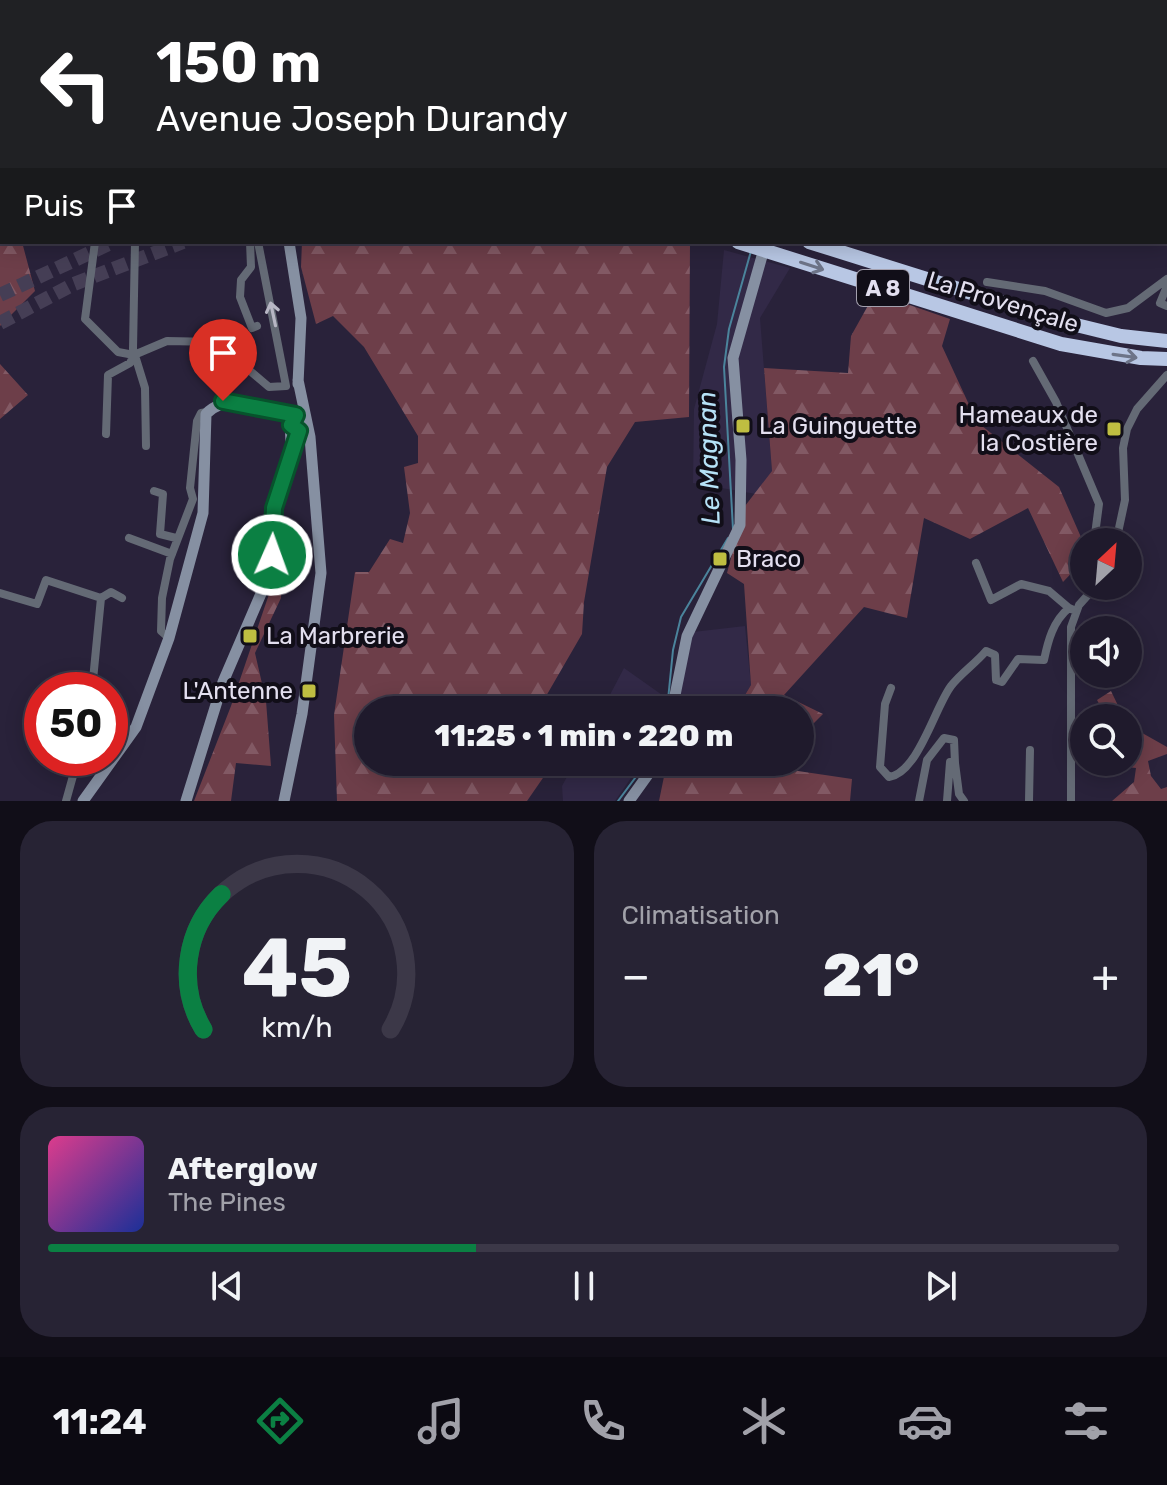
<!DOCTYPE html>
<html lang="fr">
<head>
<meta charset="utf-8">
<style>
	body { margin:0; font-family:Rubik,sans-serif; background:#272334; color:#f1f3f6; height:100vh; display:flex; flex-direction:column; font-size:30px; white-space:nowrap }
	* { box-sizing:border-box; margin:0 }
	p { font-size:26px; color:#a1a1a9 }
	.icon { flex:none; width:44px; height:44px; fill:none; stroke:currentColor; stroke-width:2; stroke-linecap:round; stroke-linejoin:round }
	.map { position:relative; height:801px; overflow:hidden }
	.side { display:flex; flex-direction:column; gap:20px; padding:20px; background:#110e18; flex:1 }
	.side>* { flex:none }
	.top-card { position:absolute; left:0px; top:0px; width:1168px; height:244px; box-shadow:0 4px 20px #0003,0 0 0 2px #3c3848; background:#202124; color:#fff; overflow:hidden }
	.needle { width:52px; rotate:26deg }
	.tools { position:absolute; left:1070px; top:528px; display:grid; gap:16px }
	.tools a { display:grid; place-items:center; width:72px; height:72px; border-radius:50%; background:#1f1a2c; box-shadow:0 4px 20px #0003,0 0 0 2px #3c3848; font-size:40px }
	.speed { position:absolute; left:24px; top:672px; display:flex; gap:16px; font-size:40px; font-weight:700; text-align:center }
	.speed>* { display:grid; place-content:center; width:104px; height:104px; border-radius:50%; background:#1f1a2c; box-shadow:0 4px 20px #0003,0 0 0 2px #3c3848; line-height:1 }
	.speed .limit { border:12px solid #d22; background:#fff; color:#111 }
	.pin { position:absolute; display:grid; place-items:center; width:68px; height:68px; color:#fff; margin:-82px -34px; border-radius:50% 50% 50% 0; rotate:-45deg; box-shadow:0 0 8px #0007 }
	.pin .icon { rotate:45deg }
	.me { position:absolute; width:88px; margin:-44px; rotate:2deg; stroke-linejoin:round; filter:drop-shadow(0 0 6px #0008) }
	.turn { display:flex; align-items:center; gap:28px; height:168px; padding:0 24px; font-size:36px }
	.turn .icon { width:104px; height:104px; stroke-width:2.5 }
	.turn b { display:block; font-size:56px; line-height:68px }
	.then { display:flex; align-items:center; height:76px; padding:0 24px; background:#0003; gap:16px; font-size:30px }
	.big { font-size:60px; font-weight:800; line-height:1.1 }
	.side .tile { flex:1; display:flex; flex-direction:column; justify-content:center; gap:12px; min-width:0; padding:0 28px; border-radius:32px; background:#272334 }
	.side .dial { align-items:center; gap:0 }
	.dial svg { height:208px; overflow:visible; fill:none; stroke:#3c3848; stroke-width:7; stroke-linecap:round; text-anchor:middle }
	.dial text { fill:#f1f3f6; stroke:none }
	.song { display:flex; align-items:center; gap:24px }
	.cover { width:96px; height:96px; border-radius:12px; background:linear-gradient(135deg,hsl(330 70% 55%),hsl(230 70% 35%)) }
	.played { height:8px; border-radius:4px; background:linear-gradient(90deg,#0b8043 40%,#3c3848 40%) }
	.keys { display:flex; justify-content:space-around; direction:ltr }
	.heat { display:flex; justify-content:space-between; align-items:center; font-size:44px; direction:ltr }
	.side .tiles { flex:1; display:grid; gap:20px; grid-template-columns:1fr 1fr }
	.tile:last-child { grid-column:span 2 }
	.trip { position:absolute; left:354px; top:696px; width:460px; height:80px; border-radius:40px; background:#1f1a2c; box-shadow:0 4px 20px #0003,0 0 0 2px #3c3848; font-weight:800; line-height:80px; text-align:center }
	.dock { display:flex; height:128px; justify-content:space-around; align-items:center; background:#0c0a12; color:#a1a1a9 }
	.dock .icon { width:56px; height:56px }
	.dock .active { color:#0b8043 }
	.dock b { font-size:36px; color:#f1f3f6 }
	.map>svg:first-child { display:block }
	.built { fill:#322947 }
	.forest { fill:url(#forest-firs) }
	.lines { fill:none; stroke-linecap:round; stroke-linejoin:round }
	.stream { stroke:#4b849c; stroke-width:2 }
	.highway-tunnel { stroke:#453e55; stroke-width:14; stroke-dasharray:14 7; stroke-linecap:butt }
	.street { stroke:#646a75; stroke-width:8 }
	.secondary { stroke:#8690a2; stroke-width:11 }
	.highway { stroke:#b8c7e4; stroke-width:14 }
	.oneway { stroke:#6d7488 }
	.oneway2 { stroke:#b7b6c4 }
	.route-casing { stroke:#07532c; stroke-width:20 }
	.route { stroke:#0b8043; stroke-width:14 }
	.poi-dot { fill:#bfbe41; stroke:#110e18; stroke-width:3 }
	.labels { text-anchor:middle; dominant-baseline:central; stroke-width:8; stroke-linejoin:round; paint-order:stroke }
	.shield { fill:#110e18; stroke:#a4a0ae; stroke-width:2 }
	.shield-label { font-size:22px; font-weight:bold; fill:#e3dfef }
	.street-label { font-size:24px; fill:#e3dfef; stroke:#110e18 }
	.poi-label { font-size:24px; fill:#e3dfef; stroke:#110e18; text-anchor:start }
	.water-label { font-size:26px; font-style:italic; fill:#b6e2f7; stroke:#110e18 }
</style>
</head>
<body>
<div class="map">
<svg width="1167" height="801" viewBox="0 0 1167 801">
	<defs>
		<pattern id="forest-firs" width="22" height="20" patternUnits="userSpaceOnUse" patternTransform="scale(2)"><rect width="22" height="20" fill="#6d3e49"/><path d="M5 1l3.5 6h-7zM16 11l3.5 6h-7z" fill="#825964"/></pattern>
	</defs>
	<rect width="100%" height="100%" fill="#29223a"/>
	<!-- built -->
	<path class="built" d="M724,250L790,268L760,318L772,471L756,494L693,483L694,409L717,324Z
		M745,626L751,685L736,710H677L693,632Z
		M624,668L665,697L662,710H602Z
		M575,762H642L615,801H563L562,786Z"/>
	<!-- forest -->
	<path class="forest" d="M0,0L165,2H2V242H22L35,291L0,326Z
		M567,0H792L791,2Z
		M302,242H690L689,417L635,422L607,467L584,602L582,634L538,710H368V762H554L527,801H337L334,715L355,572H369L390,539L403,543L410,513L404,467L418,463V436L364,347L333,316L316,324L301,267Z
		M875,293L950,319L942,346L977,422L1059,487L1084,544V560L1063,582L1028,508L970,539L924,518L907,618L864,607L784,695L823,714L800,737V710H736L751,685L744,584L727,573L745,506L772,471L764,368L848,373L851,336Z
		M0,364L28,395L0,419Z
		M282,556L281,598L255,653L266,701L271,766L236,763L231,801H194L231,706Z
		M1111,691L1124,718H1107L1097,700Z
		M1128,725L1167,747V754L1148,761L1151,776L1161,789L1167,787V801H1112L1134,782L1136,768L1119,766L1118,762H1128Z
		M667,762H775L771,767L852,779L850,801H659Z"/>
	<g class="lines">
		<!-- stream -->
		<path class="stream" d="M835,2L836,0
			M733,529L724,367L729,329L751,251
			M667,710L673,650L681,617L728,538
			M618,801L647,762"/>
		<!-- highway-tunnel -->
		<path class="highway-tunnel" d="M0,295L113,242
			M0,323L74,284L183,242"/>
		<!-- street -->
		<path class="street" d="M498,0L500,2
			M276,2L277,0
			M1166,138L1167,139
			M95,242L85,319L118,352L134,355
			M135,242L133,349L145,388L146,446
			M250,242L251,267L241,280L240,297L252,328L257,326
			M258,242L286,386
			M987,282L1045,291L1106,313L1128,308L1167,279
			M1167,286L1160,303L1167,306
			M1033,361L1056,402L1099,504L1094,542
			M106,434L108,375L130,363L134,355L167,341L216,342L269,387L286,386
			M154,491L163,494L160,534L176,538
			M129,538L172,554
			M1116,542L1125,500L1123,448L1127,429L1137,409L1167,375
			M976,563L991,600L1021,584L1049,591L1069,608
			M0,593L37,604L46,580L101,598L92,690
			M101,598L111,592L122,598
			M169,638L161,631L162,598L170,559L193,499L190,488L197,421L201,413L207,412
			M891,688L885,704L880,767L889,777C918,773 935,707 951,686C961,673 975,664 986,651L995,655L996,680L1002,682L1018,659L1044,660C1048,641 1053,621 1069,608L1076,611
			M66,801L78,758
			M919,801L927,760L944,738L954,740L955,763
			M947,801L950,762L955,763L959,794L964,801
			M1029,801L1030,750
			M1071,801V627L1079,605L1096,586"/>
		<!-- secondary -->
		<path class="secondary" d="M415,2V0
			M842,2L843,0
			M289,242L301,318L298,384
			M290,423L291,442
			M672,710L687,636L740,525L741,460L733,358L766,242
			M83,801L136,727L169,638L203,513L206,414C228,391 269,406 296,415
			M186,801L223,682L266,582L272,555L274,508L299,431
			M284,801L302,714L321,573L310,437L298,380
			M629,801L657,762"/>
		<!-- highway -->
		<path class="highway" d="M738,242L1061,344L1141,358L1167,359
			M809,242L1064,322L1121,336L1167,341"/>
	</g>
	<!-- one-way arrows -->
	<defs><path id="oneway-shaft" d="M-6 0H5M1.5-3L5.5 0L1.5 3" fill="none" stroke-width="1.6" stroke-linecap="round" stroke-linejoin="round" transform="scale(2)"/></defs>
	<g class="oneway">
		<use href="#oneway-shaft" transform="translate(812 266) rotate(18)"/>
		<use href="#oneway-shaft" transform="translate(1125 356) rotate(8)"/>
	</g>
	<use class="oneway2" href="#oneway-shaft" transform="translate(273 314) rotate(-102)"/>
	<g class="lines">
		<!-- route casing -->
		<g class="route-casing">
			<path id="route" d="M223,401L296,415L291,425L299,431L274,508L272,555"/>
		</g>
		<!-- route -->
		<use href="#route" class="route"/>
	</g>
	<!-- markers -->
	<g class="poi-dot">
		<rect x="735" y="418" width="16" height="16" rx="4"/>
		<rect x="1106" y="421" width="16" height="16" rx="4"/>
		<rect x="712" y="551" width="16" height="16" rx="4"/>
		<rect x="242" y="628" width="16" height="16" rx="4"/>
		<rect x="301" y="683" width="16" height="16" rx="4"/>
	</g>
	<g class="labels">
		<!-- shield labels -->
		<rect class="shield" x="857" y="270" width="52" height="36" rx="6"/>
		<g class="shield-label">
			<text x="883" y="288">A 8</text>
		</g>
		<!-- street labels -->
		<g class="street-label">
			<text transform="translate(1003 302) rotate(17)">La Provençale</text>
		</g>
		<!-- poi labels -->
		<g class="poi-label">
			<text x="1098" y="415" text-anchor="end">Hameaux de<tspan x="1098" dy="28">la Costière</tspan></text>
			<text x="759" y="426">La Guinguette</text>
			<text x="736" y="559">Braco</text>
			<text x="266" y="636">La Marbrerie</text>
			<text x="293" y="691" text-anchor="end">L'Antenne</text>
		</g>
		<!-- water labels -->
		<g class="water-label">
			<text transform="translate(709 458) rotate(-92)">Le Magnan</text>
		</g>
	</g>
</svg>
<div class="tools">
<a><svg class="needle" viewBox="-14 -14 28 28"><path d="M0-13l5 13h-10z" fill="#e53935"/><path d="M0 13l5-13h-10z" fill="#a1a1a9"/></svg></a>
<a><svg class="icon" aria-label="sound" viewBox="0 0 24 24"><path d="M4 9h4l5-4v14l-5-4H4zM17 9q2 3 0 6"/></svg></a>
<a><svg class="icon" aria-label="search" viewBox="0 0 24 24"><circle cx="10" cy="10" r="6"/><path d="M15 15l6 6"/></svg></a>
</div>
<div class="speed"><div class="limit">50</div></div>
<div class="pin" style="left:223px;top:401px;background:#d93025"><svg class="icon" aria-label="arrive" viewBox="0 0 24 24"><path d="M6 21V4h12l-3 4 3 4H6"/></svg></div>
<svg class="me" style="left:272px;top:555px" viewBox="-20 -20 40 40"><circle r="17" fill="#0b8043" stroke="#fff" stroke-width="3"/><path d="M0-11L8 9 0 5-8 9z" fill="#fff"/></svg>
<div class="trip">11:25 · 1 min · 220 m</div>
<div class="top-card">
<div class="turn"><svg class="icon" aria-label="left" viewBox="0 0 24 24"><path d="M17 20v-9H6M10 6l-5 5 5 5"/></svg><div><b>150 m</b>Avenue Joseph Durandy</div></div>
<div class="then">Puis<svg class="icon" aria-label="arrive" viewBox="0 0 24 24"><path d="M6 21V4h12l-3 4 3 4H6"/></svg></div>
</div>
</div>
<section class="side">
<div class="tiles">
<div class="tile dial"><svg viewBox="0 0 100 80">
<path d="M14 69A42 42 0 1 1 86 69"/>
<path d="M14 69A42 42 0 0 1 21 17" stroke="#0b8043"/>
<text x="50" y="56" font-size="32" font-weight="700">45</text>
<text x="50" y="72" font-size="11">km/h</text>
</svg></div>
<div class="tile"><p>Climatisation</p>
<div class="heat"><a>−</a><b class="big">21°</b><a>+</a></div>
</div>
<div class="tile">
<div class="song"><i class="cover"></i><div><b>Afterglow</b><p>The Pines</p></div></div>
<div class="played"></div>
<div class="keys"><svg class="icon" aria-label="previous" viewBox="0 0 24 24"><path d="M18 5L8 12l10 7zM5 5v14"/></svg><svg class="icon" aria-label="pause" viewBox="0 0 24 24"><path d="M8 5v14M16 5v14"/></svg><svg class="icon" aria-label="next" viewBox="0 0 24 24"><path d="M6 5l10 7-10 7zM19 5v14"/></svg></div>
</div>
</div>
</section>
<nav class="dock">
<b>11:24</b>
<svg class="icon active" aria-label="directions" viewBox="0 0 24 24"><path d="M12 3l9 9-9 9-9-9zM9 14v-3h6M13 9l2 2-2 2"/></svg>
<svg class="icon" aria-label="music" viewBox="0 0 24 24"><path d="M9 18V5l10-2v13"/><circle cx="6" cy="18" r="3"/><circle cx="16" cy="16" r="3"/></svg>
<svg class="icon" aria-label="phone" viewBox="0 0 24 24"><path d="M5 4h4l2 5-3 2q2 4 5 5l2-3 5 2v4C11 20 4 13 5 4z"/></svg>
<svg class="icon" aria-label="climate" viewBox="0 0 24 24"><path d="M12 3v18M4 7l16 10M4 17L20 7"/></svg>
<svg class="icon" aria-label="car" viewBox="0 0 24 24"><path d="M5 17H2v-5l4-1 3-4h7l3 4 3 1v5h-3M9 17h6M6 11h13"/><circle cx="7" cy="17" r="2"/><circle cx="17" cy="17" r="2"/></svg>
<svg class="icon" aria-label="filters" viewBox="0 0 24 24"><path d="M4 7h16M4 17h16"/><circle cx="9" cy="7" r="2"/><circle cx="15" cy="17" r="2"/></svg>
</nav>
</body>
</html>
